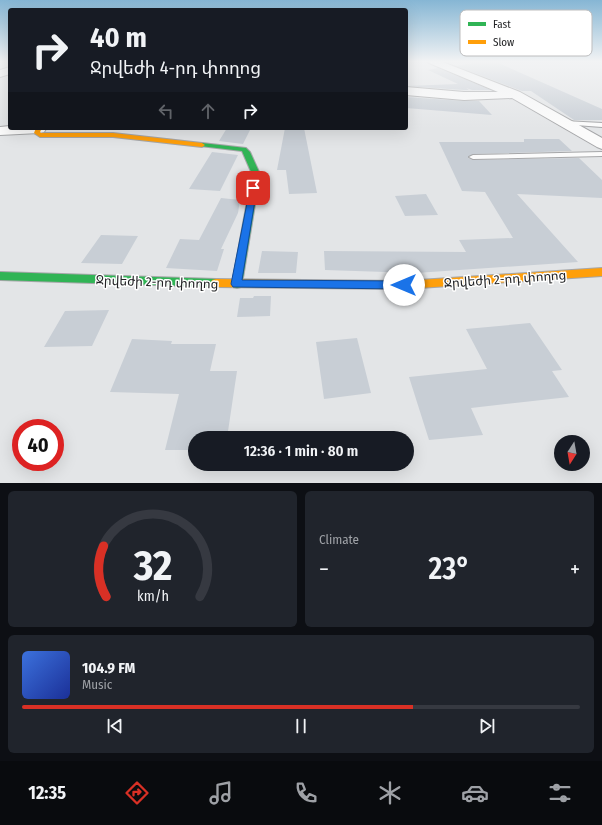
<!DOCTYPE html>
<html lang="en">
<head>
<meta charset="utf-8">
<style>
	body { margin:0; font-family:"Fira Sans Condensed","Noto Sans Armenian",sans-serif; background:#20242c; color:#f1f3f6; height:100vh; display:flex; flex-direction:column; font-size:15px; white-space:nowrap }
	* { box-sizing:border-box; margin:0 }
	p { font-size:13px; color:#9ea1a6 }
	.icon { flex:none; width:22px; height:22px; fill:none; stroke:currentColor; stroke-width:2; stroke-linecap:round; stroke-linejoin:round }
	.map { position:relative; height:483px; overflow:hidden }
	.sheet { display:flex; flex-direction:column; gap:8px; padding:8px; background:#0d0f14; flex:1 }
	.sheet>* { flex:none }
	.guide { position:absolute; left:8px; top:8px; width:400px; height:122px; border-radius:4px; box-shadow:0 4px 16px #0002; background:#171b24; color:#f1f3f6; overflow:hidden }
	.needle { width:26px; rotate:191deg }
	.tools { position:absolute; left:554px; top:435px; display:grid; gap:8px }
	.tools a { display:grid; place-items:center; width:36px; height:36px; border-radius:50%; background:#171b24; box-shadow:0 4px 16px #0002; font-size:20px }
	.speed { position:absolute; left:12px; top:419px; display:flex; gap:8px; font-size:20px; font-weight:700; text-align:center }
	.speed>* { display:grid; place-content:center; width:52px; height:52px; border-radius:50%; background:#171b24; box-shadow:0 4px 16px #0002; line-height:1 }
	.speed .limit { border:6px solid #d22; background:#fff; color:#111 }
	.pin { position:absolute; display:grid; place-items:center; width:34px; height:34px; color:#fff; margin:-17px; border-radius:8px; box-shadow:0 2px 6px #0006 }
	.me { position:absolute; width:44px; margin:-22px; rotate:270deg; stroke-linejoin:round; filter:drop-shadow(0 0 3px #0008) }
	.turn { display:flex; align-items:center; gap:14px; height:84px; padding:0 16px; font-size:18px }
	.turn .icon { width:52px; height:52px; stroke-width:2.5 }
	.turn b { display:block; font-size:28px; line-height:34px }
	.lanes { display:flex; align-items:center; height:38px; padding:0 16px; background:#0003; justify-content:center; gap:20px; direction:ltr }
	.lanes .off { opacity:.35 }
	.big { font-size:30px; font-weight:600; line-height:1.1 }
	.sheet .card { flex:1; display:flex; flex-direction:column; justify-content:center; gap:6px; min-width:0; padding:0 14px; border-radius:6px; background:#20242c }
	.sheet .dial { align-items:center; gap:0 }
	.dial svg { height:104px; overflow:visible; fill:none; stroke:#363941; stroke-width:7; stroke-linecap:round; text-anchor:middle }
	.dial text { fill:#f1f3f6; stroke:none }
	.song { display:flex; align-items:center; gap:12px }
	.cover { width:48px; height:48px; border-radius:6px; background:linear-gradient(135deg,hsl(220 70% 55%),hsl(230 70% 35%)) }
	.played { height:4px; border-radius:2px; background:linear-gradient(90deg,#d93025 70%,#363941 70%) }
	.keys { display:flex; justify-content:space-around; direction:ltr }
	.heat { display:flex; justify-content:space-between; align-items:center; font-size:22px; direction:ltr }
	.sheet .tiles { flex:1; display:grid; gap:8px; grid-template-columns:1fr 1fr }
	.card:last-child { grid-column:span 2 }
	.trip { position:absolute; left:188px; top:431px; width:226px; height:40px; border-radius:20px; background:#171b24; box-shadow:0 4px 16px #0002; font-weight:600; line-height:40px; text-align:center }
	.dock { display:flex; height:64px; justify-content:space-around; align-items:center; background:#090b0e; color:#9ea1a6 }
	.dock .icon { width:28px; height:28px }
	.dock .on { color:#d93025 }
	.dock b { font-size:18px; color:#f1f3f6 }
	.map>svg:first-child { display:block }
	.building { fill:#c8ced5 }
	.lines { fill:none; stroke-linecap:round; stroke-linejoin:round }
	.lane-casing { stroke:#a6a7a9; stroke-width:2 }
	.street-casing { stroke:#a6a7a9; stroke-width:2 }
	.fast-casing { stroke:#a6a7a9; stroke-width:2 }
	.slow-casing { stroke:#a6a7a9; stroke-width:2 }
	.lane { fill:#fbfbfb; fill-rule:evenodd }
	.street { fill:#fbfbfb; fill-rule:evenodd }
	.fast { fill:#30b455; fill-rule:evenodd }
	.slow { fill:#ff9f0a; fill-rule:evenodd }
	.route { fill:#1a73e8; stroke:#114b97 }
	.labels { text-anchor:middle; dominant-baseline:central; stroke-width:3; stroke-linejoin:round; paint-order:stroke }
	.street-label { font-size:13px; fill:#232426; stroke:#fff }
	.key { fill:#fff; stroke:#bdbdbe; stroke-width:1 }
	.key-label { font-size:11px; fill:#232426 }
</style>
</head>
<body>
<div class="map">
<svg width="602" height="483" viewBox="0 0 602 483">
	<rect width="100%" height="100%" fill="#e3e5e7"/>
	<!-- building -->
	<path class="building" d="M489,61H494L602,109V120H574L531,91H522L456,66Z
		M438,68L491,90H472L466,88L469,90H464L406,86L458,84L428,70Z
		M406,97L464,101H479L492,115L406,108Z
		M227,128H251L243,144L219,141Z
		M285,128H304L317,193L289,194L286,170H277Z
		M524,139H559L572,151L473,154L468,158L473,160L579,158L602,180V198L517,194L578,262L416,273L325,270L324,251L466,252L459,240L513,238L485,192L462,191L439,142H524Z
		M212,152L238,155L220,191L189,189Z
		M426,194L438,215L405,216L395,196Z
		M221,198L240,200L238,213L221,249H224L217,271L166,268L180,239L199,240Z
		M101,235L138,236L122,264L81,263Z
		M262,251L298,252L296,273H258Z
		M254,296H271L270,316L237,317L240,298H253Z
		M109,310L92,346L44,347L65,311Z
		M530,323L562,370L552,371L569,397L471,408L483,435L429,440L409,377L487,369L466,329Z
		M357,338L371,393L324,399L316,342Z
		M132,339L172,341L171,344H216L210,371H237L227,438H195V450H165L179,394L110,392Z"/>
	<g class="lines">
		<!-- lane casing -->
		<g class="lane-casing">
			<path id="lane" d="M564,121L602,123V127L562,124V122Z
				M602,152V156L473,159L469,157L473,155Z"/>
		</g>
		<!-- street casing -->
		<g class="street-casing">
			<path id="street" d="M427,61H440L520,92L602,138V149L597,147L512,98L464,100L406,95V87L464,92H498L429,63Z
				M10,67V74L0,77V70Z
				M10,126V128L46,129L44,132L39,133L0,135V127Z"/>
		</g>
		<!-- fast casing -->
		<g class="fast-casing">
			<path id="fast" d="M202,143L246,148L250,152L260,174L242,284L241,287L237,288L233,287L232,284L252,174L242,151L200,146L199,145Z
				M0,272L216,279L220,280L221,283L220,286L216,287L0,280Z"/>
		</g>
		<!-- slow casing -->
		<g class="slow-casing">
			<path id="slow" d="M36,128H42L40,132L41,133H113L202,143L205,145L202,147L113,137H40L34,133Z
				M602,268V276L404,289L216,287L212,286L211,283L212,280L216,279L404,281Z"/>
		</g>
		<!-- lane -->
		<use href="#lane" class="lane"/>
		<!-- street -->
		<use href="#street" class="street"/>
		<!-- fast -->
		<use href="#fast" class="fast"/>
		<!-- slow -->
		<use href="#slow" class="slow"/>
	</g>
	<!-- sky -->
	<linearGradient id="sky" x2="0" y2="1"><stop stop-color="#86b6d4"/><stop offset="0.48" stop-color="#f2f3f4"/><stop offset="1" stop-color="#f2f3f4" stop-opacity="0"/></linearGradient>
	<rect width="602" height="128" fill="url(#sky)"/>
	<!-- route -->
	<path class="route" d="M253,185L257,188L242,280L404,281L408,282L409,285L408,288L404,289L233,287L231,284L250,188Z"/>
	<g class="labels">
		<!-- street labels -->
		<g class="street-label">
			<text transform="translate(505 279) rotate(-4)">Ջրվեժի 2-րդ փողոց</text>
			<text transform="translate(157 282) rotate(2)">Ջրվեժի 2-րդ փողոց</text>
		</g>
	</g>
	<!-- legend -->
	<rect x="460" y="10" width="132" height="46" rx="6" class="key"/>
	<rect x="468" y="22" width="18" height="4" fill="#30b455"/>
	<rect x="468" y="40" width="18" height="4" fill="#ff9f0a"/>
	<g class="key-label">
		<text x="493" y="28">Fast</text>
		<text x="493" y="46">Slow</text>
	</g>
</svg>
<div class="tools">
<a><svg class="needle" viewBox="-14 -14 28 28"><path d="M0-13l5 13h-10z" fill="#e53935"/><path d="M0 13l5-13h-10z" fill="#9ea1a6"/></svg></a>
</div>
<div class="speed"><div class="limit">40</div></div>
<div class="pin" style="left:253px;top:188px;background:#d93025"><svg class="icon" aria-label="arrive" viewBox="0 0 24 24"><path d="M6 21V4h12l-3 4 3 4H6"/></svg></div>
<svg class="me" style="left:404px;top:285px" viewBox="-20 -20 40 40"><circle r="19" fill="#fff"/><path d="M0-13L10 11 0 6-10 11z" fill="#1a73e8"/></svg>
<div class="trip">12:36 · 1 min · 80 m</div>
<div class="guide">
<div class="turn"><svg class="icon" aria-label="right" viewBox="0 0 24 24"><path d="M7 20v-9h11M14 6l5 5-5 5"/></svg><div><b>40 m</b>Ջրվեժի 4-րդ փողոց</div></div>
<div class="lanes"><svg class="icon off" aria-label="left" viewBox="0 0 24 24"><path d="M17 20v-9H6M10 6l-5 5 5 5"/></svg><svg class="icon off" aria-label="ahead" viewBox="0 0 24 24"><path d="M12 20V5M6 11l6-6 6 6"/></svg><svg class="icon" aria-label="right" viewBox="0 0 24 24"><path d="M7 20v-9h11M14 6l5 5-5 5"/></svg></div>
</div>
</div>
<section class="sheet">
<div class="tiles">
<div class="card dial"><svg viewBox="0 0 100 80">
<path d="M14 69A42 42 0 1 1 86 69"/>
<path d="M14 69A42 42 0 0 1 12 30" stroke="#d93025"/>
<text x="50" y="56" font-size="32" font-weight="700">32</text>
<text x="50" y="72" font-size="11">km/h</text>
</svg></div>
<div class="card"><p>Climate</p>
<div class="heat"><a>−</a><b class="big">23°</b><a>+</a></div>
</div>
<div class="card">
<div class="song"><i class="cover"></i><div><b>104.9 FM</b><p>Music</p></div></div>
<div class="played"></div>
<div class="keys"><svg class="icon" aria-label="previous" viewBox="0 0 24 24"><path d="M18 5L8 12l10 7zM5 5v14"/></svg><svg class="icon" aria-label="pause" viewBox="0 0 24 24"><path d="M8 5v14M16 5v14"/></svg><svg class="icon" aria-label="next" viewBox="0 0 24 24"><path d="M6 5l10 7-10 7zM19 5v14"/></svg></div>
</div>
</div>
</section>
<nav class="dock">
<b>12:35</b>
<svg class="icon on" aria-label="directions" viewBox="0 0 24 24"><path d="M12 3l9 9-9 9-9-9zM9 14v-3h6M13 9l2 2-2 2"/></svg>
<svg class="icon" aria-label="music" viewBox="0 0 24 24"><path d="M9 18V5l10-2v13"/><circle cx="6" cy="18" r="3"/><circle cx="16" cy="16" r="3"/></svg>
<svg class="icon" aria-label="phone" viewBox="0 0 24 24"><path d="M5 4h4l2 5-3 2q2 4 5 5l2-3 5 2v4C11 20 4 13 5 4z"/></svg>
<svg class="icon" aria-label="climate" viewBox="0 0 24 24"><path d="M12 3v18M4 7l16 10M4 17L20 7"/></svg>
<svg class="icon" aria-label="car" viewBox="0 0 24 24"><path d="M5 17H2v-5l4-1 3-4h7l3 4 3 1v5h-3M9 17h6M6 11h13"/><circle cx="7" cy="17" r="2"/><circle cx="17" cy="17" r="2"/></svg>
<svg class="icon" aria-label="filters" viewBox="0 0 24 24"><path d="M4 7h16M4 17h16"/><circle cx="9" cy="7" r="2"/><circle cx="15" cy="17" r="2"/></svg>
</nav>
</body>
</html>
